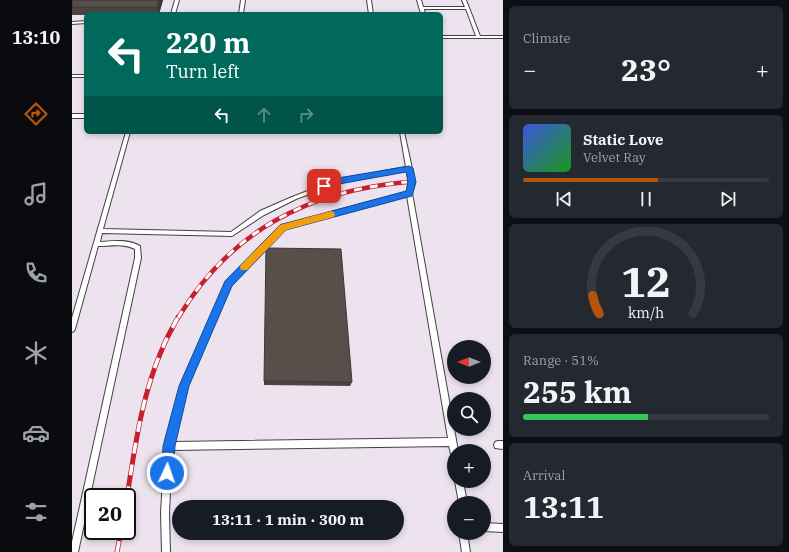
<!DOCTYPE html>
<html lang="en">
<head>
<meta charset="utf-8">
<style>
	body { margin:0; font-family:"IBM Plex Serif",serif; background:#242831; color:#f1f3f6; height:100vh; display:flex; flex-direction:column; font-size:15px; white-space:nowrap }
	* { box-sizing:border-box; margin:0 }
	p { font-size:13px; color:#9ea1a6 }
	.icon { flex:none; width:22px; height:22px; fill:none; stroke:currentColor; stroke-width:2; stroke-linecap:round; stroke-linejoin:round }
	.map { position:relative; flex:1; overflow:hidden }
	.drawer { display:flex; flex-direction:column; gap:6px; padding:6px; background:#0d0f14; width:286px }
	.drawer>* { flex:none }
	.top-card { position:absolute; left:12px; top:12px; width:359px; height:122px; border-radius:6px; box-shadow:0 2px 6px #0003; background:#00695c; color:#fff; overflow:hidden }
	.needle { width:26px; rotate:270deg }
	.controls { position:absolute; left:375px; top:340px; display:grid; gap:8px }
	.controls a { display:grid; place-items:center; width:44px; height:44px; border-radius:50%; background:#171b24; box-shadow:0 2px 6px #0003; font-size:20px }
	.speed { position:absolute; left:12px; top:488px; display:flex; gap:8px; font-size:20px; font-weight:700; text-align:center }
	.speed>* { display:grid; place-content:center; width:52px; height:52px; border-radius:50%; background:#171b24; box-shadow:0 2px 6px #0003; line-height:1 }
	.speed .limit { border:2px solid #111; border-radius:6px; background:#fff; color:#111 }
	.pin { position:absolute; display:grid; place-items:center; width:34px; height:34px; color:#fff; margin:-17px; border-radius:8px; box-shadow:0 2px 6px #0006 }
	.me { position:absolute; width:44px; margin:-22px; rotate:3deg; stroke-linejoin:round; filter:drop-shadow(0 0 3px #0008) }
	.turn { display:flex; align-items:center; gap:14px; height:84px; padding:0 16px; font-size:18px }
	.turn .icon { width:52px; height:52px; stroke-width:2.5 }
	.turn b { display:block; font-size:28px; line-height:34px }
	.lanes { display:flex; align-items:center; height:38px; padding:0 16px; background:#0003; justify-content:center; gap:20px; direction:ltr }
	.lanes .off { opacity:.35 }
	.big { font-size:30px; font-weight:800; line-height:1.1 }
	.drawer .widget { flex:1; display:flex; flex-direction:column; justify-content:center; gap:6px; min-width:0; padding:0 14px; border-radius:6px; background:#242831 }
	.drawer .dial { align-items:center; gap:0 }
	.dial svg { height:104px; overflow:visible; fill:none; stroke:#363941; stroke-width:7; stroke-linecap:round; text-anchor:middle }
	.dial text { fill:#f1f3f6; stroke:none }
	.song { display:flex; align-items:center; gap:12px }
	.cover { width:48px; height:48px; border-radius:6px; background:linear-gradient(135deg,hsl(230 70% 55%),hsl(120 70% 35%)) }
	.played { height:4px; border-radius:2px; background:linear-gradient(90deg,#b45309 55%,#363941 55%) }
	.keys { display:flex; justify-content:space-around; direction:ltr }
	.heat { display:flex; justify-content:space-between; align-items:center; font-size:22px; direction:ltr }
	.charge { height:6px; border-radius:3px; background:linear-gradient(90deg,#34c759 51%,#363941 0) }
	.trip { position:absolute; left:100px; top:500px; width:232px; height:40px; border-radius:20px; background:#171b24; box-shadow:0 2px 6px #0003; font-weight:800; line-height:40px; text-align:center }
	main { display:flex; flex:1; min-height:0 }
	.menu { display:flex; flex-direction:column; width:72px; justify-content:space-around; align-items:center; background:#090b0e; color:#9ea1a6 }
	.menu .icon { width:28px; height:28px }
	.menu .active { color:#b45309 }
	.menu b { font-size:18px; color:#f1f3f6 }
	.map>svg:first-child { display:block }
	.industrial { fill:#ece3ee; fill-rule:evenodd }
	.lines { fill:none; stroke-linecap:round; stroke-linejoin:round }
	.lane-casing { stroke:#424242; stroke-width:2 }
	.lane { fill:#fff; fill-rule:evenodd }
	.rail-far1-casing { stroke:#c61f2e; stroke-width:4.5 }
	.rail-casing { stroke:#c61f2e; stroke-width:5 }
	.rail-far1 { stroke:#fff; stroke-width:3; stroke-dasharray:8; stroke-linecap:butt }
	.rail { stroke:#fff; stroke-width:3.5; stroke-dasharray:11; stroke-linecap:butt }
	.wall { fill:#4c4440 }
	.shaded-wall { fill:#3e3734 }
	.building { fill:#584f4a; stroke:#3e3734 }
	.route { fill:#1a73e8; stroke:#114b97 }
	.slow { fill:#f59e0b }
</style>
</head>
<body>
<main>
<nav class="menu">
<b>13:10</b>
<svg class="icon active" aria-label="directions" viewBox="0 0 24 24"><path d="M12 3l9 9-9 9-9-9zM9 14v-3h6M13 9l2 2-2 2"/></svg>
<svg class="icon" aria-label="music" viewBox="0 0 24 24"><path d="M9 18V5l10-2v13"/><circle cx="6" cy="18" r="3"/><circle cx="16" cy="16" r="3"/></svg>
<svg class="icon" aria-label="phone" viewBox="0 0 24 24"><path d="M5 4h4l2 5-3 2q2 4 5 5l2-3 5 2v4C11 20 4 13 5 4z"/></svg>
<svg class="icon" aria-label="climate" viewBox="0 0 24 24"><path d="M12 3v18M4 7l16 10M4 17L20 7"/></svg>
<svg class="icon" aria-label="car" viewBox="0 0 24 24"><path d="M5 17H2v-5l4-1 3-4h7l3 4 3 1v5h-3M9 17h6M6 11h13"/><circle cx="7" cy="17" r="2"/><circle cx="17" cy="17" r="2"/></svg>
<svg class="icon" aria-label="filters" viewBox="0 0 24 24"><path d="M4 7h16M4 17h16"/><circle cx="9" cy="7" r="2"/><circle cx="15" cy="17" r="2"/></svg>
</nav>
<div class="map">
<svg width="431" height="552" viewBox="0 0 431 552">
	<rect width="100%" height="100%" fill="#fffbf0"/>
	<!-- industrial -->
	<path class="industrial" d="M0,0H431V552H0ZM14,14H369V132H14ZM382,347H412V377H382ZM382,399H412V429H382ZM382,451H412V481H382ZM21,497H55V531H21ZM382,503H412V533H382ZM107,507H325V533H107Z"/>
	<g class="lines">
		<!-- lane casing -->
		<g class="lane-casing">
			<path id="lane" d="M103,0H107L103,14H99Z
				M169,0H173L171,14H167Z
				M295,0H299L301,14H297Z
				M345,0H349L351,7H393L390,0H394L408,36H431V38H369V36H404L394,9H352L353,14H349Z
				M14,21V23L0,24V22Z
				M0,75H14V77H0Z
				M0,114H14V118H0Z
				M54,132H58L31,229L159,232L188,211L220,197L264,180L334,167L328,132H332L343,182L340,193L386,451H382V455L379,454L377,446L100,450L97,513L98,552H90L89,513L93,446L109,386L154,282L209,225L335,192L337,182L335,170L267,183L224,199L192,215L160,236L30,233L28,242C42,241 55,239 68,246L69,258L6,552H0V542L63,258V249C52,243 38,246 26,246L3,329L2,331L0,332V318ZM335,196L376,438L102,442L115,386L158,286L213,229Z
				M426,441H431V449L423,448L422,445L423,442Z
				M383,481H391L395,503H387Z
				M412,523L431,524V532L412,531Z
				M387,533H395L398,552H390Z"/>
		</g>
		<!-- lane -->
		<use href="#lane" class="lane"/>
		<!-- rail-far1 casing -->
		<g class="rail-far1-casing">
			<path id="rail-far1" d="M106,318C158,231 236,191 335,182"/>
		</g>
		<!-- rail casing -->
		<g class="rail-casing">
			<path id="rail" d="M55,497C63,446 70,394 91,347C95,337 101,327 106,317
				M45,552L49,531"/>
		</g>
		<!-- rail-far1 -->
		<use href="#rail-far1" class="rail-far1"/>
		<!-- rail -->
		<use href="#rail" class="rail"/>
	</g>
	<!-- wall -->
	<path class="wall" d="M0,0H91L87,14H14V15H0Z
		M192,381L280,382L278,386L192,385Z"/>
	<!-- shaded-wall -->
	<path class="shaded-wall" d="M87,0H91L87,14L85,7Z"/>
	<!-- building -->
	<path class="building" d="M0,0H87L85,7H0Z
		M194,248L269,249L280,382L192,381Z"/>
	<!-- route -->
	<path class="route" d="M337,166L341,168L344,182L340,196L214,230L160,286L117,386L103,446L101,473L99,477L95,479L91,477L90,473L91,446L107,386L153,281L208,225L334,191L336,182L334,172L267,184L252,190L248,186L249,184L266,178Z"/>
	<!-- slow -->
	<path class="slow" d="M259,211L262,212L263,215L262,217L214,230L175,270H169L168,267L169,265L208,225Z"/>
</svg>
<div class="controls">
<a><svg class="needle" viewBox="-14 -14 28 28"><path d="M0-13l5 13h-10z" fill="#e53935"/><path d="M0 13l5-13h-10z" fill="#9ea1a6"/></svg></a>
<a><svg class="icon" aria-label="search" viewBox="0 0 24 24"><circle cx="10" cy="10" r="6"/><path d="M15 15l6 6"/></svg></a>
<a>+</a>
<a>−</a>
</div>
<div class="speed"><div class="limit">20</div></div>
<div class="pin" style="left:252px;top:186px;background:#d93025"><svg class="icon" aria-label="arrive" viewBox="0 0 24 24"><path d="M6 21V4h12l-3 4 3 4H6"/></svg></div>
<svg class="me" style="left:95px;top:473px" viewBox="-20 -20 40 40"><circle r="17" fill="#1a73e8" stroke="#fff" stroke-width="3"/><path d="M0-11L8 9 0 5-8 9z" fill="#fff"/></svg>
<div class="trip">13:11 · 1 min · 300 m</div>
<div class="top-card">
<div class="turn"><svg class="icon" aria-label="left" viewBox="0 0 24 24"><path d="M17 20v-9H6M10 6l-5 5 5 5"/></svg><div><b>220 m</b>Turn left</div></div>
<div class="lanes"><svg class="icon" aria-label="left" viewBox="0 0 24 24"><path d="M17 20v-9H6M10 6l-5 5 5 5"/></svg><svg class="icon off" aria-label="ahead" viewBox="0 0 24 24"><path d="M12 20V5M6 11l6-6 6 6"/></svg><svg class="icon off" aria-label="right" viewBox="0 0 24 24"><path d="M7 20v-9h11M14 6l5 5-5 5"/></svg></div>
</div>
</div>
<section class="drawer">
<div class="widget"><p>Climate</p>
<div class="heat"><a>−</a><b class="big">23°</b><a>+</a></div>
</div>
<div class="widget">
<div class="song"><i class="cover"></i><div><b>Static Love</b><p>Velvet Ray</p></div></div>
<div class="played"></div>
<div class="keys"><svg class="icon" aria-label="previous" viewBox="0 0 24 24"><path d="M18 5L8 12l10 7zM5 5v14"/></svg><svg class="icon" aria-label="pause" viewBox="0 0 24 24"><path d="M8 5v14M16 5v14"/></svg><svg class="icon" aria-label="next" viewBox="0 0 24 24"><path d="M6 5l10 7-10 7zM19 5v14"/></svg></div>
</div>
<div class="widget dial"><svg viewBox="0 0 100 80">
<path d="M14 69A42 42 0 1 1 86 69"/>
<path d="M14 69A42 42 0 0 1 9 55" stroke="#b45309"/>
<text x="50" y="56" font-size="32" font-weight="700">12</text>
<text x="50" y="72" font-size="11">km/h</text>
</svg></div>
<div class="widget"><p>Range · 51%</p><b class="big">255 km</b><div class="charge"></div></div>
<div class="widget"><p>Arrival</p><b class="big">13:11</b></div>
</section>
</main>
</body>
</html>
